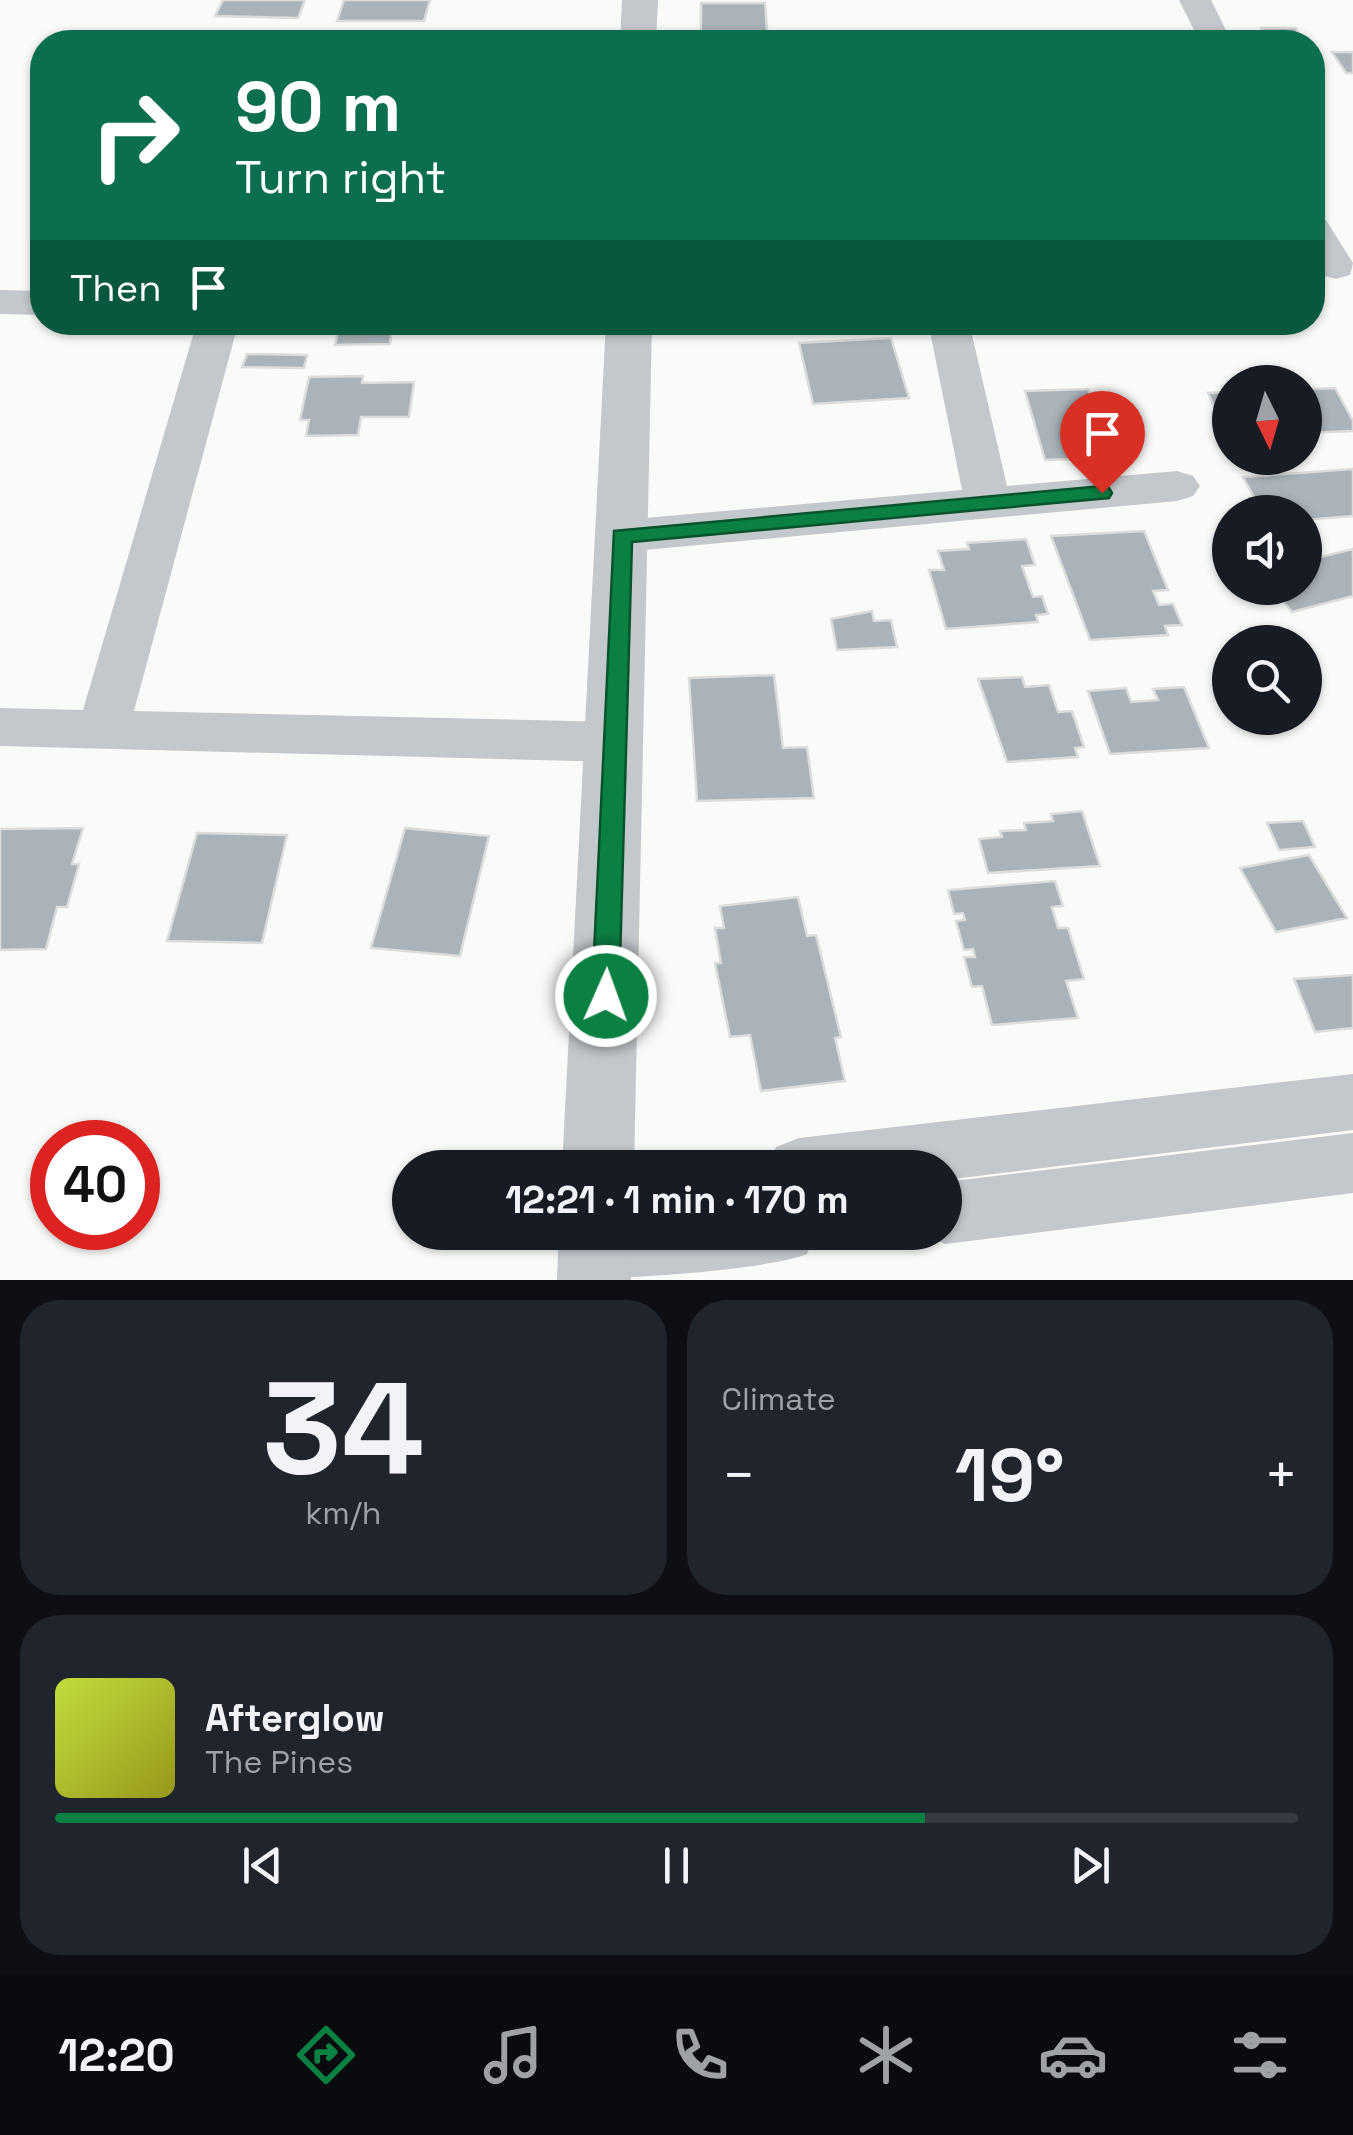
<!DOCTYPE html>
<html lang="en">
<head>
<meta charset="utf-8">
<style>
	body { margin:0; font-family:"Space Grotesk",sans-serif; background:#20242c; color:#f1f3f6; height:100vh; display:flex; flex-direction:column; font-size:38px; white-space:nowrap }
	* { box-sizing:border-box; margin:0 }
	p { font-size:32px; color:#9ea1a6 }
	.icon { flex:none; width:55px; height:55px; fill:none; stroke:currentColor; stroke-width:2; stroke-linecap:round; stroke-linejoin:round }
	.map { position:relative; height:1280px; overflow:hidden }
	.sheet { display:flex; flex-direction:column; gap:20px; padding:20px; background:#0d0f14; flex:1 }
	.sheet>* { flex:none }
	.banner { position:absolute; left:30px; top:30px; width:1295px; height:305px; border-radius:40px; box-shadow:0 2px 8px #0004; background:#0b6e4f; color:#fff; overflow:hidden }
	.needle { width:65px; rotate:175deg }
	.fabs { position:absolute; left:1212px; top:365px; display:grid; gap:20px }
	.fabs a { display:grid; place-items:center; width:110px; height:110px; border-radius:50%; background:#171b24; box-shadow:0 2px 8px #0004; font-size:50px }
	.speed { position:absolute; left:30px; top:1120px; display:flex; gap:20px; font-size:50px; font-weight:700; text-align:center }
	.speed>* { display:grid; place-content:center; width:130px; height:130px; border-radius:50%; background:#171b24; box-shadow:0 2px 8px #0004; line-height:1 }
	.speed .limit { border:15px solid #d22; background:#fff; color:#111 }
	.pin { position:absolute; display:grid; place-items:center; width:85px; height:85px; color:#fff; margin:-102px -42px; border-radius:50% 50% 50% 0; rotate:-45deg; box-shadow:0 0 10px #0007 }
	.pin .icon { rotate:45deg }
	.me { position:absolute; width:110px; margin:-55px; rotate:2deg; stroke-linejoin:round; filter:drop-shadow(0 0 8px #0008) }
	.turn { display:flex; align-items:center; gap:35px; height:210px; padding:0 40px; font-size:45px }
	.turn .icon { width:130px; height:130px; stroke-width:2.5 }
	.turn b { display:block; font-size:70px; line-height:85px }
	.then { display:flex; align-items:center; height:95px; padding:0 40px; background:#0003; gap:20px; font-size:38px }
	.big { font-size:75px; font-weight:700; line-height:1.1 }
	.sheet .widget { flex:1; display:flex; flex-direction:column; justify-content:center; gap:15px; min-width:0; padding:0 35px; border-radius:40px; background:#20242c }
	.sheet .dial { align-items:center; gap:0 }
	.dial b { font-size:130px; line-height:1 }
	.song { display:flex; align-items:center; gap:30px }
	.cover { width:120px; height:120px; border-radius:15px; background:linear-gradient(135deg,hsl(70 70% 55%),hsl(60 70% 35%)) }
	.played { height:10px; border-radius:5px; background:linear-gradient(90deg,#0b8043 70%,#363941 70%) }
	.keys { display:flex; justify-content:space-around; direction:ltr }
	.heat { display:flex; justify-content:space-between; align-items:center; font-size:55px; direction:ltr }
	.sheet .tiles { flex:1; display:grid; gap:20px; grid-template-columns:1fr 1fr }
	.widget:last-child { grid-column:span 2 }
	.trip { position:absolute; left:392px; top:1150px; width:570px; height:100px; border-radius:50px; background:#171b24; box-shadow:0 2px 8px #0004; font-weight:700; line-height:100px; text-align:center }
	.dock { display:flex; height:160px; justify-content:space-around; align-items:center; background:#090b0e; color:#9ea1a6 }
	.dock .icon { width:70px; height:70px }
	.dock .selected { color:#0b8043 }
	.dock b { font-size:45px; color:#f1f3f6 }
	.map>svg:first-child { display:block }
	.building { fill:#aab3b9; stroke:#dcdcda; stroke-width:2.5 }
	.lines { fill:none; stroke-linecap:round; stroke-linejoin:round }
	.minor { fill:#c3c8cc; fill-rule:evenodd }
	.tertiary { fill:#c3c8cc; fill-rule:evenodd }
	.route { fill:#0b8043; stroke:#07532c; stroke-width:2.5 }
</style>
</head>
<body>
<div class="map">
<svg width="1353" height="1280" viewBox="0 0 1353 1280">
	<rect width="100%" height="100%" fill="#fafaf8"/>
	<!-- building -->
	<path class="building" d="M223,0H305L298,18L215,16Z
		M344,0H430L424,21H337Z
		M701,3H765L768,42H701Z
		M1261,28H1296L1302,42H1268Z
		M1140,33L1144,42H1067L1064,34Z
		M1332,52H1353V73H1346Z
		M330,322H393L390,344L335,345L338,331H328Z
		M891,338L909,398L813,404L799,343Z
		M247,354L307,355L304,368L242,367Z
		M363,376L362,383L414,382L409,417H361L358,435L306,436L309,420H300L309,377Z
		M1335,388L1353,421V431L1305,433V389Z
		M1088,389L1112,458L1045,460L1025,391Z
		M1230,392V436H1228L1208,393Z
		M1353,469V516L1305,520V512H1262L1243,477Z
		M1144,531L1168,590L1153,591L1159,605L1173,604L1182,625L1165,626L1168,635L1090,640L1051,536Z
		M1026,539L1035,565L1022,566L1033,597L1042,596L1048,614L1036,615L1038,622L946,629L929,570H944L938,551L969,549L967,543Z
		M1353,549V596L1292,612L1273,588H1305V561Z
		M872,611L874,621L891,620L897,647L837,650L831,619Z
		M774,675L783,748L807,747L814,798L697,801L689,678Z
		M1022,677L1025,687L1049,685L1058,712L1072,711L1084,747L1075,748L1078,757L1007,762L978,679Z
		M1184,687L1209,748L1110,754L1088,691L1126,688L1131,702L1158,700L1153,689Z
		M1082,811L1100,866L988,873L979,839L1002,837L1000,831L1026,830L1024,823L1053,821L1051,814Z
		M1303,821L1315,847L1279,850L1267,823Z
		M83,828L72,864H79L67,907H57L46,949L0,950V829Z
		M405,828L489,836L460,956L371,948Z
		M197,833L287,835L262,943L167,941Z
		M1309,855L1347,918L1276,932L1240,868Z
		M1055,881L1063,906L1052,907L1058,928H1068L1084,979L1066,981L1078,1018L992,1025L982,986L972,987L964,957H975L973,949L964,950L956,921L965,920L963,913L954,914L948,890Z
		M798,897L807,936L816,935L841,1037L835,1038L845,1081L761,1091L750,1035L730,1037L715,963H721L715,928H724L720,906Z
		M1353,975V1028L1315,1032L1294,979Z"/>
	<g class="lines">
		<!-- minor -->
		<path class="minor" d="M1179,0H1211L1232,42H1200Z
			M1312,217L1326,220L1353,263L1350,275L1336,279L1322,275L1312,261Z
			M0,290L42,291V315L0,314Z
			M187,322H233L237,328L134,711L615,722L634,728L641,742L634,756L615,762L0,746V708L83,710L194,332Z
			M928,322H969L1007,486L1177,471L1193,476L1200,486L1193,496L1177,501L622,552L605,547L598,536L605,525L622,520L962,490Z
			M1353,1074V1130L945,1180V1168H767L776,1147L799,1138Z
			M1353,1133V1193L945,1244L921,1232H945V1182Z
			M571,1232H816L807,1254C763,1271 615,1280 571,1278L561,1255Z"/>
		<!-- tertiary -->
		<path class="tertiary" d="M622,0H658L656,42H620Z
			M606,322H652L634,1168H562Z
			M559,1232H633L631,1280H557Z"/>
	</g>
	<!-- route -->
	<path class="route" d="M1102,486L1109,488L1112,493L1109,498L632,542L619,996L615,1004L606,1007L596,1004L592,996L614,531Z"/>
</svg>
<div class="fabs">
<a><svg class="needle" viewBox="-14 -14 28 28"><path d="M0-13l5 13h-10z" fill="#e53935"/><path d="M0 13l5-13h-10z" fill="#9ea1a6"/></svg></a>
<a><svg class="icon" aria-label="sound" viewBox="0 0 24 24"><path d="M4 9h4l5-4v14l-5-4H4zM17 9q2 3 0 6"/></svg></a>
<a><svg class="icon" aria-label="search" viewBox="0 0 24 24"><circle cx="10" cy="10" r="6"/><path d="M15 15l6 6"/></svg></a>
</div>
<div class="speed"><div class="limit">40</div></div>
<div class="pin" style="left:1102px;top:493px;background:#d93025"><svg class="icon" aria-label="arrive" viewBox="0 0 24 24"><path d="M6 21V4h12l-3 4 3 4H6"/></svg></div>
<svg class="me" style="left:606px;top:996px" viewBox="-20 -20 40 40"><circle r="17" fill="#0b8043" stroke="#fff" stroke-width="3"/><path d="M0-11L8 9 0 5-8 9z" fill="#fff"/></svg>
<div class="trip">12:21 · 1 min · 170 m</div>
<div class="banner">
<div class="turn"><svg class="icon" aria-label="right" viewBox="0 0 24 24"><path d="M7 20v-9h11M14 6l5 5-5 5"/></svg><div><b>90 m</b>Turn right</div></div>
<div class="then">Then<svg class="icon" aria-label="arrive" viewBox="0 0 24 24"><path d="M6 21V4h12l-3 4 3 4H6"/></svg></div>
</div>
</div>
<section class="sheet">
<div class="tiles">
<div class="widget dial"><b>34</b><p>km/h</p></div>
<div class="widget"><p>Climate</p>
<div class="heat"><a>−</a><b class="big">19°</b><a>+</a></div>
</div>
<div class="widget">
<div class="song"><i class="cover"></i><div><b>Afterglow</b><p>The Pines</p></div></div>
<div class="played"></div>
<div class="keys"><svg class="icon" aria-label="previous" viewBox="0 0 24 24"><path d="M18 5L8 12l10 7zM5 5v14"/></svg><svg class="icon" aria-label="pause" viewBox="0 0 24 24"><path d="M8 5v14M16 5v14"/></svg><svg class="icon" aria-label="next" viewBox="0 0 24 24"><path d="M6 5l10 7-10 7zM19 5v14"/></svg></div>
</div>
</div>
</section>
<nav class="dock">
<b>12:20</b>
<svg class="icon selected" aria-label="directions" viewBox="0 0 24 24"><path d="M12 3l9 9-9 9-9-9zM9 14v-3h6M13 9l2 2-2 2"/></svg>
<svg class="icon" aria-label="music" viewBox="0 0 24 24"><path d="M9 18V5l10-2v13"/><circle cx="6" cy="18" r="3"/><circle cx="16" cy="16" r="3"/></svg>
<svg class="icon" aria-label="phone" viewBox="0 0 24 24"><path d="M5 4h4l2 5-3 2q2 4 5 5l2-3 5 2v4C11 20 4 13 5 4z"/></svg>
<svg class="icon" aria-label="climate" viewBox="0 0 24 24"><path d="M12 3v18M4 7l16 10M4 17L20 7"/></svg>
<svg class="icon" aria-label="car" viewBox="0 0 24 24"><path d="M5 17H2v-5l4-1 3-4h7l3 4 3 1v5h-3M9 17h6M6 11h13"/><circle cx="7" cy="17" r="2"/><circle cx="17" cy="17" r="2"/></svg>
<svg class="icon" aria-label="filters" viewBox="0 0 24 24"><path d="M4 7h16M4 17h16"/><circle cx="9" cy="7" r="2"/><circle cx="15" cy="17" r="2"/></svg>
</nav>
</body>
</html>
